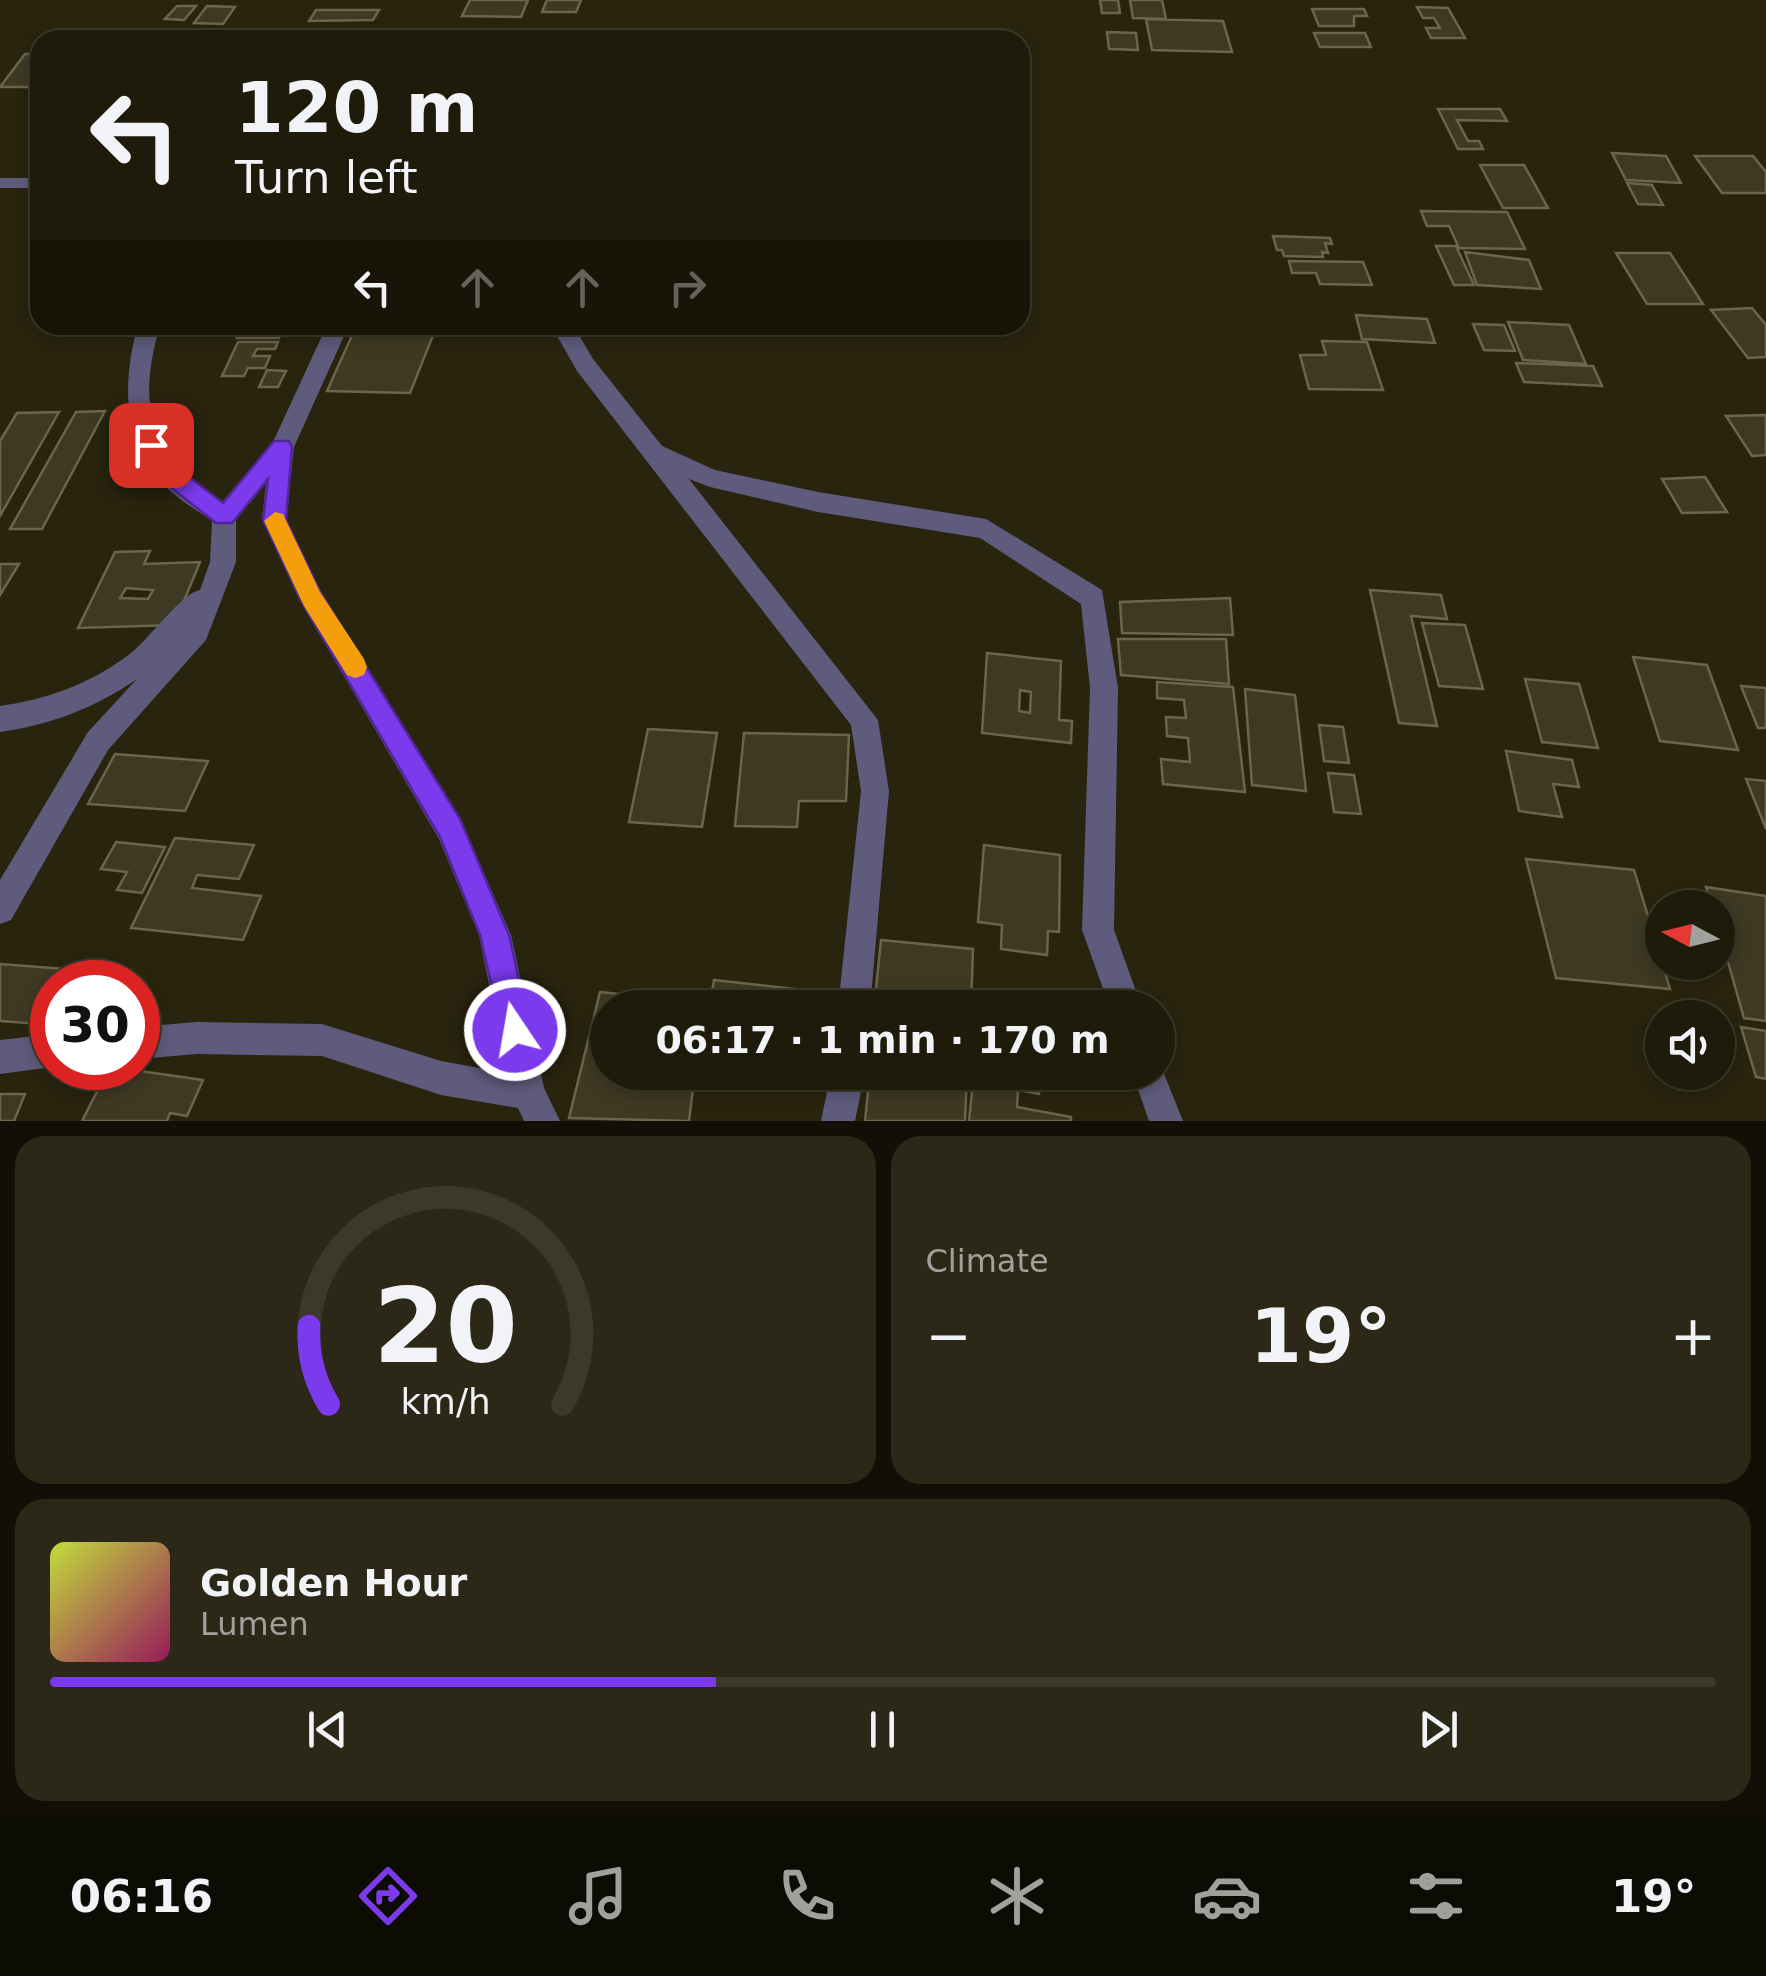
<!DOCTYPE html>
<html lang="en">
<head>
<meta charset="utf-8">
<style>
	body { margin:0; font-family:"DejaVu Sans",sans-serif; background:#2c2818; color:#f1f3f6; height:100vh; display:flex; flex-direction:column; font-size:38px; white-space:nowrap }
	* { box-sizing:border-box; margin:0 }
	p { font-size:32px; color:#a1a19c }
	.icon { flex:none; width:55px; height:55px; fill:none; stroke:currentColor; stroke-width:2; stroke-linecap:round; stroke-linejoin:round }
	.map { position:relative; height:1121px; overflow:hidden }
	.details { display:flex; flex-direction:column; gap:15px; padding:15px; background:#110f06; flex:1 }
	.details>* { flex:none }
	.hud { position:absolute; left:30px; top:30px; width:1000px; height:305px; border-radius:30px; box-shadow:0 5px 15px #0003,0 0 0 2px #3c392b; background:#1f1b0a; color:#f1f3f6; overflow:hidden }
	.needle { width:65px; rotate:277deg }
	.fabs { position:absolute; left:1645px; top:890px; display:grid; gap:20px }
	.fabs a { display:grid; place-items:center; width:90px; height:90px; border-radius:50%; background:#1f1b0a; box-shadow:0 5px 15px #0003,0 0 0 2px #3c392b; font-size:50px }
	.speed { position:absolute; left:30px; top:960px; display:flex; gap:20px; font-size:50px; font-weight:700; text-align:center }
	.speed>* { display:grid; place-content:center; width:130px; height:130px; border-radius:50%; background:#1f1b0a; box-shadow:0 5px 15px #0003,0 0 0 2px #3c392b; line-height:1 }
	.speed .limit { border:15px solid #d22; background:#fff; color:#111 }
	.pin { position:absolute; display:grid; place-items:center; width:85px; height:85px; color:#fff; margin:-42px; border-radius:20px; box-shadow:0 5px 15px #0006 }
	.me { position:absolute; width:110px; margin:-55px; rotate:348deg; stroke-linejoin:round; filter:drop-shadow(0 0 8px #0008) }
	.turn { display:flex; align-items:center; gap:35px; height:210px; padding:0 40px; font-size:45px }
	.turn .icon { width:130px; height:130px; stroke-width:2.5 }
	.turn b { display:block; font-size:70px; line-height:85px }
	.lanes { display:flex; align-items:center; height:95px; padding:0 40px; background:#0003; justify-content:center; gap:50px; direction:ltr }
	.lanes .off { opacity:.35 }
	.big { font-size:75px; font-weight:800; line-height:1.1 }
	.details .tile { flex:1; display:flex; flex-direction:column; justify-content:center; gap:15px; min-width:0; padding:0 35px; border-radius:30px; background:#2c2818 }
	.details .dial { align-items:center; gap:0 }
	.dial svg { height:260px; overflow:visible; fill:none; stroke:#3c392b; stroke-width:7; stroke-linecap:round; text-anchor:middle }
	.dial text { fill:#f1f3f6; stroke:none }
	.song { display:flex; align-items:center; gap:30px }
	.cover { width:120px; height:120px; border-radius:15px; background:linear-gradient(135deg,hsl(70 70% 55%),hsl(330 70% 35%)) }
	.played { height:10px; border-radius:5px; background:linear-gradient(90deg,#7c3aed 40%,#3c392b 40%) }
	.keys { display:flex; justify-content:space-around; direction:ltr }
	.heat { display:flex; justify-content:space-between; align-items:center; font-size:55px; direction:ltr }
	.details .tiles { flex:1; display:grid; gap:15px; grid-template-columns:1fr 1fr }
	.tile:last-child { grid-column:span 2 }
	.trip { position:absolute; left:590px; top:990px; width:585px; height:100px; border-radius:50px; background:#1f1b0a; box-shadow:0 5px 15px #0003,0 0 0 2px #3c392b; font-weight:800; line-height:100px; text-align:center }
	.tab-bar { display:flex; height:160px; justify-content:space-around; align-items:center; background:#0c0b04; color:#a1a19c }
	.tab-bar .icon { width:70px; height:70px }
	.tab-bar .on { color:#7c3aed }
	.tab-bar b { font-size:45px; color:#f1f3f6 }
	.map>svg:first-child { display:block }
	.building { fill:#3e3922; stroke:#6b654d; stroke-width:2.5; fill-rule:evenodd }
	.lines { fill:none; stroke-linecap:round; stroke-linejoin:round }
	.lane { fill:#5e5b7c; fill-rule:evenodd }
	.street { fill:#5e5b7c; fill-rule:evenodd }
	.route { fill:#7c3aed; stroke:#51269a; stroke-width:2.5 }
	.slow { fill:#f59e0b }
</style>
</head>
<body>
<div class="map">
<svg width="1766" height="1121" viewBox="0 0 1766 1121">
	<rect width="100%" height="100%" fill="#29240e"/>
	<!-- building -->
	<path class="building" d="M470,0H528L521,17L462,16Z
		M547,0H581L576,12H542Z
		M1100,0H1118L1120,13H1102Z
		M1130,0H1162L1166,19L1133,18Z
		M177,6H196L184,20L165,19Z
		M207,6L235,7L223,24L194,23Z
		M1417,7L1448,8L1465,38H1431L1426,28H1440L1434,18H1423Z
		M1312,9H1364L1367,16H1354V26H1319Z
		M316,10H379L373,20L309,21Z
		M1146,19L1223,21L1232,52L1152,50Z
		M1107,32L1136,33L1138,50L1109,49Z
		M1314,33H1365L1371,47H1320Z
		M25,54H40V87H0Z
		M1438,109H1500L1507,121L1457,120L1468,141H1479L1483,149H1458Z
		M1612,153L1666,156L1681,183L1626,180Z
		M1695,156H1753L1766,172V193H1722Z
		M1480,165H1524L1548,208H1503Z
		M1627,183L1652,185L1663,205L1638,204Z
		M1421,211L1507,212L1525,249L1459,248L1449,226H1427Z
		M1273,236L1330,238L1332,244L1325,243L1328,253L1322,252L1323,257L1284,256L1282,250H1277Z
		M1436,246H1456L1474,285H1454Z
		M1465,252L1529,260L1541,289L1477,285Z
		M1616,253H1670L1703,304H1647Z
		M1289,261L1363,262L1372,285L1320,284L1316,273H1292Z
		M1752,308L1766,325V357L1748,358L1711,310Z
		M1356,315L1427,319L1435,343L1362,339Z
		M1508,322L1569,325L1586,364L1523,360Z
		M1473,324L1504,325L1515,351L1484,350Z
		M244,325H284L279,338H237Z
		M354,331L434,333L410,393L327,391Z
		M1322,341L1367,342L1383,390L1309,389L1300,355H1326Z
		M238,342H278L275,349H257L253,356H270L265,368H248L244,376H222Z
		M1516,363L1593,366L1602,386L1524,382Z
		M267,370L286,371L278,387H259Z
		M105,411L42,529H10L76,412Z
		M59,412L0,516V441L17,413Z
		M1766,415V455L1752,456L1726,416Z
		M1705,477L1727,512L1682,513L1662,479Z
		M150,551L144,564L200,562L174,625L78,628L115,552ZM126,588L153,590L148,599L120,598Z
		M0,564H19L0,595Z
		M1370,590L1441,595L1447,619L1411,616L1437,726L1399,723Z
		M1230,598L1233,635L1122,633L1120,602Z
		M1422,623L1465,625L1483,689L1439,686Z
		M1118,639H1226L1229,684L1121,675Z
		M987,653L1061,661L1059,720L1072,721L1071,743L982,733ZM1020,690L1031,692L1030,713L1019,711Z
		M1633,657L1707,665L1738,750L1660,741Z
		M1525,679L1579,684L1598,748L1542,742Z
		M1157,682L1233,687L1245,792L1163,784L1161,759L1190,762L1188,738L1167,736L1166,717L1186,718L1184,700L1157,698Z
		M1741,686L1766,688V728H1758Z
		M1245,689L1295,695L1306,791L1252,785Z
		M1319,725L1343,727L1349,763L1324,761Z
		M648,729L717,733L702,827L629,822Z
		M744,733L849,735L846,801H799L797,827L735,826Z
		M1506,751L1572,760L1579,787L1553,784L1562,817L1519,811Z
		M115,754L208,761L185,811L88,804Z
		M1328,773L1354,775L1361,814L1334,812Z
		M1746,779L1766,781V829Z
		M175,838L254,845L239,879L197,875L192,888L261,896L243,940L131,928Z
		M116,842L165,847L142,893L117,890L127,872L101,869Z
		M984,845L1060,855L1059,932L1048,931L1047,955L1001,949L1002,925L978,922Z
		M1526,859L1634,870L1670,989L1556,978Z
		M1706,887L1766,896V1021L1744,1018L1718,927V908H1712Z
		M881,940L973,949L971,1008H874Z
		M0,964L105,972L100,982H52V1025L0,1021Z
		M714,980L795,989L792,1008H709Z
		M600,992L705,1003L704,1008H608V1072H695L689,1121L569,1118Z
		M1741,1027L1766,1031V1079L1756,1077Z
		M109,1068H119L203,1080L187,1116L170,1113L167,1121H82Z
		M870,1072H967L965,1121H865Z
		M974,1072L1039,1077V1094L1018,1090L1017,1107L1071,1117V1121H969Z
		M0,1094H25L14,1121H0Z"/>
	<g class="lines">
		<!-- lane -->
		<path class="lane" d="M0,178H40V188H0Z"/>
		<!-- street -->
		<path class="street" d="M138,325H160C136,410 150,452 222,502L273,442L327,325H349L294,447L286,519L321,591L460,819L511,935L544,1088L560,1121H524L518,1108L441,1095L322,1056L197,1054L138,1059V1027L197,1022L322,1024L441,1061L507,1073L479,935L439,839L299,599L262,519L266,483L236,520V562L206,640L108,750L11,920L0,924V880L88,732L137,679C95,708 50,725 0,732V706C49,699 92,683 131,653C149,639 183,592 200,590L210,562L212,521C195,509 176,498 161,482C121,439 123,378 138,325Z
			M551,325H573L593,359L662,446L715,470L818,492L986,519L1102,590L1118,688L1114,930L1142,1008H1110L1082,930L1090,688L1081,604L980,538L818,512L710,487L689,479L878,720L889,791L870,1008H838L861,791L851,725L577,371Z
			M52,1034V1067L0,1074V1040Z
			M1158,1059L1183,1121H1149L1132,1072H1158Z
			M831,1072H865L855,1121H821Z"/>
	</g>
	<!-- route -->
	<path class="route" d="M151,437L158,439L171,463L223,503L274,441H289L292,447L286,520L320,592L460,819L509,935L530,1030L525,1040L515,1045L504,1040L480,935L440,837L304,606L263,520L268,479L232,523H216L155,475L140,445Z"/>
	<!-- slow -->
	<path class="slow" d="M275,512L283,514L320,592L364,659L367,667L364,675L355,678L347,675L304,606L264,521Z"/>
</svg>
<div class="fabs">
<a><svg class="needle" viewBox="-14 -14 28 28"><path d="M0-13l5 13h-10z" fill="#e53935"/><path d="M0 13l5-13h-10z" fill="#a1a19c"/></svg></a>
<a><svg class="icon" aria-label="sound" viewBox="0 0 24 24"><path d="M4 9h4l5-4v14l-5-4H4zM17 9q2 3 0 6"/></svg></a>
</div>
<div class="speed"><div class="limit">30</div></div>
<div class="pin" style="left:151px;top:445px;background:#d93025"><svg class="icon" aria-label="arrive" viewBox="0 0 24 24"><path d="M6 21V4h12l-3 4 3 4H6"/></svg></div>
<svg class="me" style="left:515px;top:1030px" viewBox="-20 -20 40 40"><circle r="17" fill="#7c3aed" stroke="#fff" stroke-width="3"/><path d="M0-11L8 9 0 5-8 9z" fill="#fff"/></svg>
<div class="trip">06:17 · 1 min · 170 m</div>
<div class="hud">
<div class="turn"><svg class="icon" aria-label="left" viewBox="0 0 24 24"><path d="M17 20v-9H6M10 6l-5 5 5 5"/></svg><div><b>120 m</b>Turn left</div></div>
<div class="lanes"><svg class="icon" aria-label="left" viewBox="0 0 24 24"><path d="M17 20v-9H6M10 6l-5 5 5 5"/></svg><svg class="icon off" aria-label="ahead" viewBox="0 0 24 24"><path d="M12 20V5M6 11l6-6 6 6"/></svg><svg class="icon off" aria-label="ahead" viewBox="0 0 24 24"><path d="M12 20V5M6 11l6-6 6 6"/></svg><svg class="icon off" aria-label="right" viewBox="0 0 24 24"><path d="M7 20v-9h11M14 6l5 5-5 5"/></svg></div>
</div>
</div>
<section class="details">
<div class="tiles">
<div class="tile dial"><svg viewBox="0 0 100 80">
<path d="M14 69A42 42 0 1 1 86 69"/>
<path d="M14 69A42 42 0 0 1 8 45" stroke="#7c3aed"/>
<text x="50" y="56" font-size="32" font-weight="700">20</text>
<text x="50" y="72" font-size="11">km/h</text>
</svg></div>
<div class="tile"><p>Climate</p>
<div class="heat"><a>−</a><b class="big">19°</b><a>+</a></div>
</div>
<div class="tile">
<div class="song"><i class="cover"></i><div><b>Golden Hour</b><p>Lumen</p></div></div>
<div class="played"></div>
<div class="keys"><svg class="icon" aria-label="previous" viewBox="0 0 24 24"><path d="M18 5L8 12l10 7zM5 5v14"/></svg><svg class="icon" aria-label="pause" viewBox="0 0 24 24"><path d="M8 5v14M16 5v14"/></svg><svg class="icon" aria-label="next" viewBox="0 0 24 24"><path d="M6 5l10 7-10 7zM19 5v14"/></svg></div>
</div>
</div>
</section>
<nav class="tab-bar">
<b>06:16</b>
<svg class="icon on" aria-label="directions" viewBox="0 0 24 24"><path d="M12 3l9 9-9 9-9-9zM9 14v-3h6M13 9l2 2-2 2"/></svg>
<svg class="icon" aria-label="music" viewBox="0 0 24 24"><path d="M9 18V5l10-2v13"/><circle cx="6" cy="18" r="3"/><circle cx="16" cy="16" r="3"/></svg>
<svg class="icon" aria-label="phone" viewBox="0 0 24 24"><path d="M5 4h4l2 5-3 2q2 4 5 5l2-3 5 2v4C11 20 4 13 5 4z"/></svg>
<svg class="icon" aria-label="climate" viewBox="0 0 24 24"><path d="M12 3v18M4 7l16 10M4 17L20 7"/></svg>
<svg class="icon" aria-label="car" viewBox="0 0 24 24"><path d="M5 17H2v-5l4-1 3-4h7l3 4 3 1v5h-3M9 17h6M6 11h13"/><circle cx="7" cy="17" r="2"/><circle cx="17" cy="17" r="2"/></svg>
<svg class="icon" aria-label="filters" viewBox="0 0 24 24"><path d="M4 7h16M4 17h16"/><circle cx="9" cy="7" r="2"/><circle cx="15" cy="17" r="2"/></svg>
<b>19°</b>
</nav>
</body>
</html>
